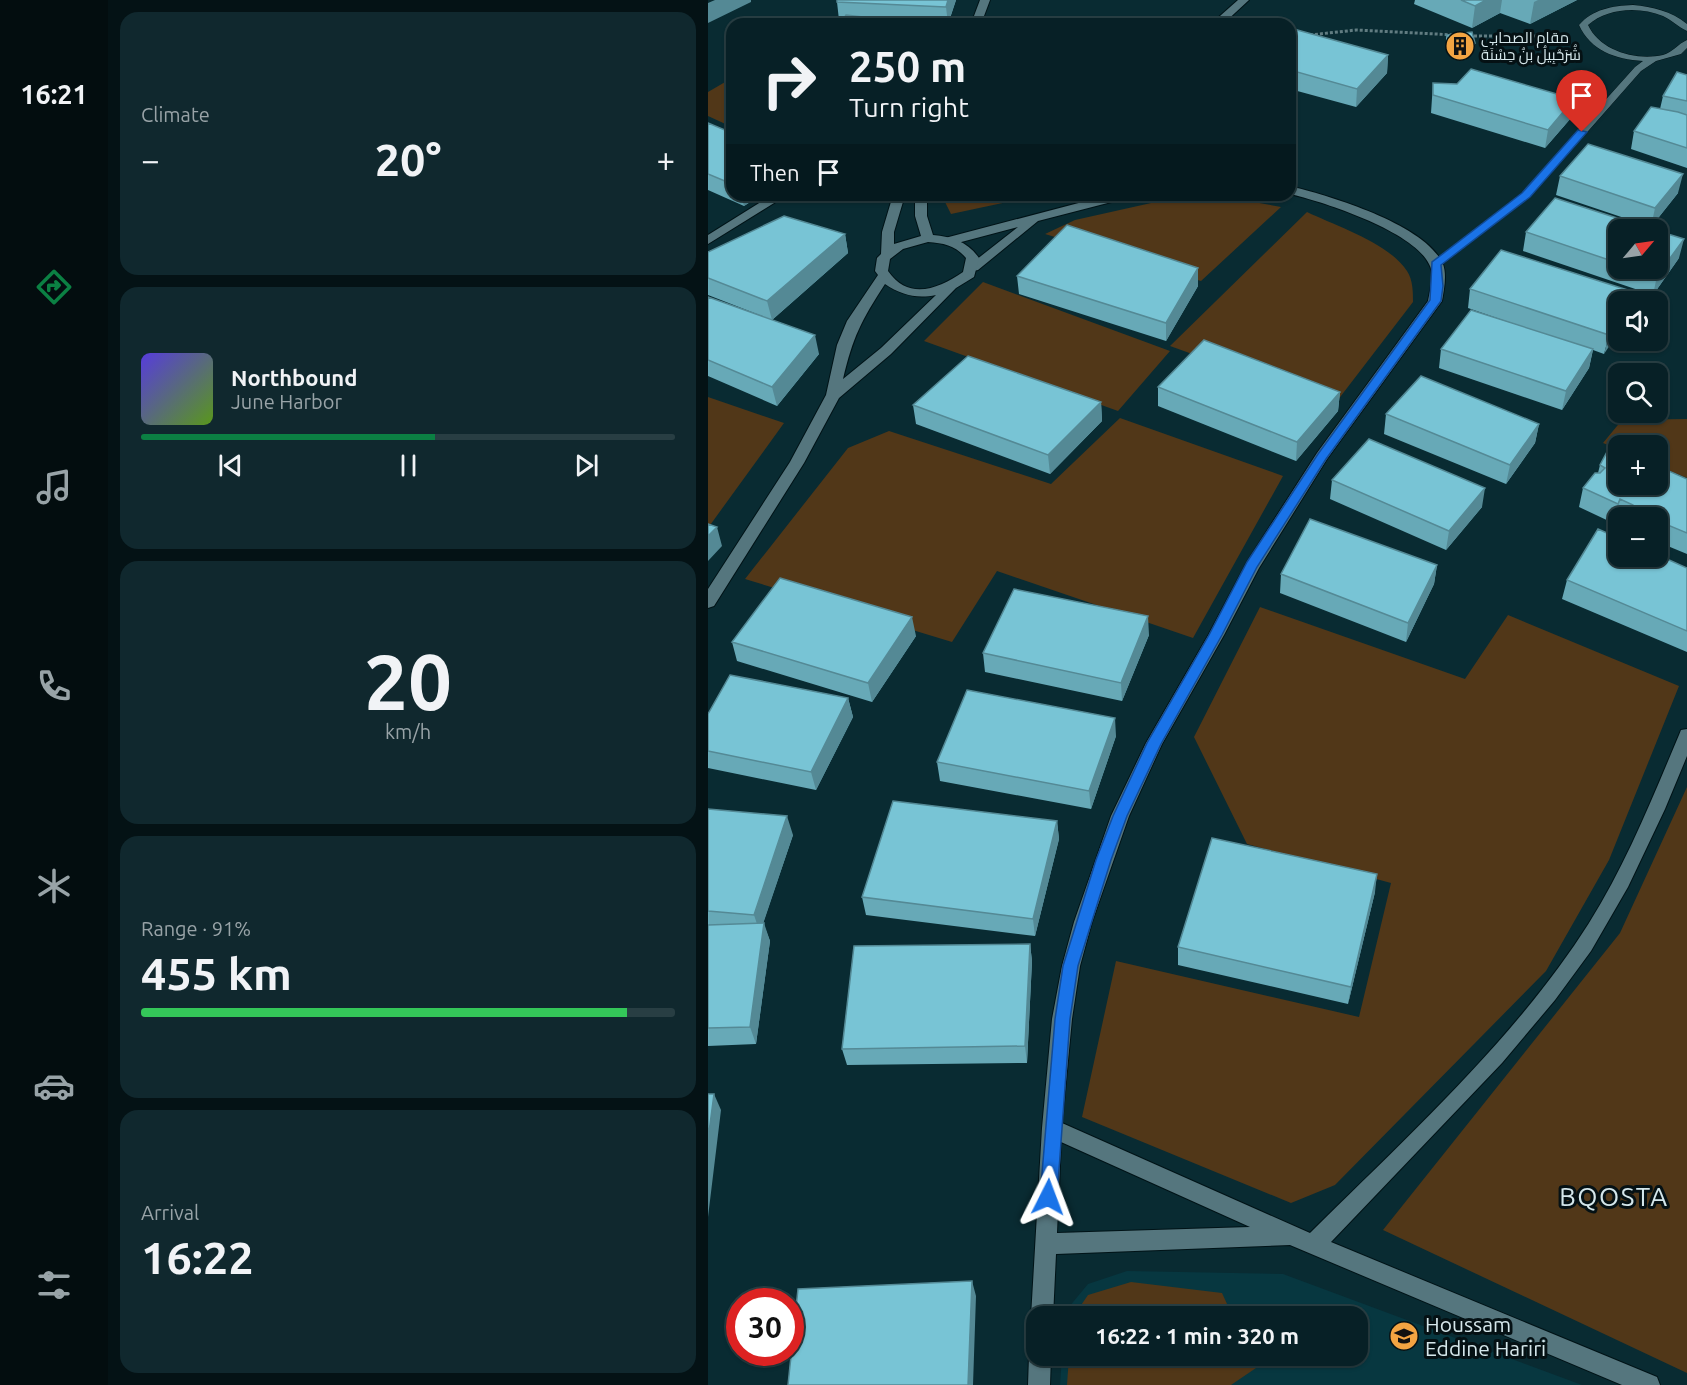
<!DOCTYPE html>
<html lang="en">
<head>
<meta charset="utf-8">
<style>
	body { margin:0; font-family:Ubuntu,Cairo,sans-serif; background:#10282e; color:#f1f3f6; height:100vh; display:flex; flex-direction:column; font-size:22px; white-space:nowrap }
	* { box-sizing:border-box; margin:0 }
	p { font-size:20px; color:#98a3a7 }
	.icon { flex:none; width:33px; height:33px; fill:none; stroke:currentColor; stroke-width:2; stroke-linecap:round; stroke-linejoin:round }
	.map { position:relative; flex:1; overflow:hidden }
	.side { display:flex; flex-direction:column; gap:12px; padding:12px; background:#041215; width:600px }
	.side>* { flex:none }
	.top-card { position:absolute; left:18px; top:18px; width:570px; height:183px; border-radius:18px; box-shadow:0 2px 4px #0004,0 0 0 2px #283e43; background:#072026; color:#f1f3f6; overflow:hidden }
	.needle { width:39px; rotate:61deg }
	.buttons { position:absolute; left:900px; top:219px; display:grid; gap:12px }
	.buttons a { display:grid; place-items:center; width:60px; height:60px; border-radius:12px; background:#072026; box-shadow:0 2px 4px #0004,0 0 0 2px #283e43; font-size:30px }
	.speed { position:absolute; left:18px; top:1288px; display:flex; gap:12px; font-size:30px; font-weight:700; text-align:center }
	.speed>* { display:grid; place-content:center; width:78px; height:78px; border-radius:50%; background:#072026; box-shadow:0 2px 4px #0004,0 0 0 2px #283e43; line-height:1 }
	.speed .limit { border:9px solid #d22; background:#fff; color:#111 }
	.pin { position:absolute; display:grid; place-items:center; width:51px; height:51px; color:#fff; margin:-62px -26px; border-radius:50% 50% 50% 0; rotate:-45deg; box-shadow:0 0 6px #0007 }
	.pin .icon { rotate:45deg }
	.me { position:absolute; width:66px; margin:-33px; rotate:3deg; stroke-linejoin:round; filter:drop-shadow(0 0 4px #0008) }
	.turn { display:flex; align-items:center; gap:21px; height:126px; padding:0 24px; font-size:27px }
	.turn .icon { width:78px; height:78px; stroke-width:2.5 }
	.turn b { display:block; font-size:42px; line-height:51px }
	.then { display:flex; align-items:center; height:57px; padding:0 24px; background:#0003; gap:12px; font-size:22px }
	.big { font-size:45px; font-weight:700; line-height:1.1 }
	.side .widget { flex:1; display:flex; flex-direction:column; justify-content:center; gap:9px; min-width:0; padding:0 21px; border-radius:18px; background:#10282e }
	.side .dial { align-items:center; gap:0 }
	.dial b { font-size:78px; line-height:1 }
	.song { display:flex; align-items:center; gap:18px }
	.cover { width:72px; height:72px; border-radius:9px; background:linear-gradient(135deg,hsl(250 70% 55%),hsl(90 70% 35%)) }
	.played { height:6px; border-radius:3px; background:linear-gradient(90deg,#0b8043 55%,#283e43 55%) }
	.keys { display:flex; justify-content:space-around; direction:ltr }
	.heat { display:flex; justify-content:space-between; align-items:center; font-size:33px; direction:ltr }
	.charge { height:9px; border-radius:4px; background:linear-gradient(90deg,#34c759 91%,#283e43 0) }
	.trip { position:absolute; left:318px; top:1306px; width:342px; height:60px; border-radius:18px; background:#072026; box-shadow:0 2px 4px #0004,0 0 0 2px #283e43; font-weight:700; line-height:60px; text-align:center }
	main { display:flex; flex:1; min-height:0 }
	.tabs { display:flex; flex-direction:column; width:108px; justify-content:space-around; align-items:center; background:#030d0f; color:#98a3a7 }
	.tabs .icon { width:42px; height:42px }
	.tabs .selected { color:#0b8043 }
	.tabs b { font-size:27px; color:#f1f3f6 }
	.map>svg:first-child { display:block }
	.built { fill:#073740 }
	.green { fill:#513718 }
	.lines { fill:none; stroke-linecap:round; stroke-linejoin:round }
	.service-casing { stroke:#001317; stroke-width:1 }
	.minor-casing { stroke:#001317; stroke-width:2 }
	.tertiary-casing { stroke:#001317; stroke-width:2 }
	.path { stroke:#617c81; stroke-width:3; stroke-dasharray:3 2; stroke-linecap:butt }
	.service { fill:#55767e; fill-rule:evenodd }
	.minor { fill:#55767e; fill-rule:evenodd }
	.tertiary { fill:#55767e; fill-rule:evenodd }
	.wall { fill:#67a9b7 }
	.shaded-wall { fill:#548995 }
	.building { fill:#78c4d5; stroke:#548995; stroke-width:1.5 }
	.route { fill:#1a73e8; stroke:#114b97; stroke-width:1.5 }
	.labels { text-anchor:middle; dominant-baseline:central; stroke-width:6; stroke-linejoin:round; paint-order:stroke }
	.far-poi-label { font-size:15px; fill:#d5e7eb; stroke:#051114; text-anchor:start }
	.near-poi-label { font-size:21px; fill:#d5e7eb; stroke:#051114; text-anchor:start }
	.near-quarter-label { font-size:26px; letter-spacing:1.5px; fill:#d5e7eb; stroke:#051114 }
</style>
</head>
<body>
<main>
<nav class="tabs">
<b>16:21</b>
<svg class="icon selected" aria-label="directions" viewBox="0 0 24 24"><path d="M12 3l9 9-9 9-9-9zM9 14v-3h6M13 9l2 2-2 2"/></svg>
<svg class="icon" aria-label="music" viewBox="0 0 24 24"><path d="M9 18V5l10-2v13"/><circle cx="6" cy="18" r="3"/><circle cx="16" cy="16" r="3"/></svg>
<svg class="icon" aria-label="phone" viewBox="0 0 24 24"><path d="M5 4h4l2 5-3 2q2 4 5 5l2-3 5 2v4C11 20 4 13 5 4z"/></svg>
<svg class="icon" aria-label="climate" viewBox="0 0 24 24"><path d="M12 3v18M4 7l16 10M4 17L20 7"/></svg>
<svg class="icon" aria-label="car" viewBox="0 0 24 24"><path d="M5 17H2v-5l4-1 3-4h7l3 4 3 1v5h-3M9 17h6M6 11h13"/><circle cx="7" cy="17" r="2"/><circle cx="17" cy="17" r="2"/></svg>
<svg class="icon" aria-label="filters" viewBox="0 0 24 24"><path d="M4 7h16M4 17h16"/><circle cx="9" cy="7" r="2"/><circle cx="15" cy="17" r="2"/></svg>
</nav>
<section class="side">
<div class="widget"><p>Climate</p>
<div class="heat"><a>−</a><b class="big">20°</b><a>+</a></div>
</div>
<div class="widget">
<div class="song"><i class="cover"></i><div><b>Northbound</b><p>June Harbor</p></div></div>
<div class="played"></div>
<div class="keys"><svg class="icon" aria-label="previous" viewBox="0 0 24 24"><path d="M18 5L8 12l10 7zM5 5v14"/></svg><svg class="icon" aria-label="pause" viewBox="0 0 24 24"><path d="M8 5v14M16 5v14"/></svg><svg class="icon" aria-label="next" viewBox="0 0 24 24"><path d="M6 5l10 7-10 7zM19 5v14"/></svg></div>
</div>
<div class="widget dial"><b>20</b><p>km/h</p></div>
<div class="widget"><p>Range · 91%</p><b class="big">455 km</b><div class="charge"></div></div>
<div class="widget"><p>Arrival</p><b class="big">16:22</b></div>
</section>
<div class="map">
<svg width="979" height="1385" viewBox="0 0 979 1385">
	<rect width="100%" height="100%" fill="#092b32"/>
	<!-- built -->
	<path class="built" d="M419,1271L575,1274L874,1385H352L354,1356H650V1317H356V1313L380,1284Z"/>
	<!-- green -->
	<path class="green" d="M24,78V127L0,116V92Z
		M236,195H314L304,201L243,214L235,198Z
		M470,197H518L573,207L493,281L337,234L367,220Z
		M599,212C628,226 681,243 699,271C705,280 705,292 705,302L626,405L462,346Z
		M275,282L462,351L410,411L216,341Z
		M0,397L76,423L0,528Z
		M412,418L575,476L485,638L289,571L244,642L37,579L140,448L181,431L343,484Z
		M979,419V478L950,466V446H910V449L895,443L914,420Z
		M552,607L757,679L800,615L971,686L901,860L838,971L627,1185L583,1203L374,1117L408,961L651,1017L683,883L539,844L486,737Z
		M979,787V1373L675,1230L912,933Z
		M423,1282L514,1293L525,1317H365L380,1295Z
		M361,1356H543L548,1368L523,1385H359Z"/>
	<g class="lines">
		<!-- service casing -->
		<g class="service-casing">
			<path id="service" d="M925,5C945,7 963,11 979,24V31C970,27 964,20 955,16C931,6 899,8 880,25C892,51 928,61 955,55C965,52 970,44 979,40V48L973,54L948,61L933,71L822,197L732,266H724V262L814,193L927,67L935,61C907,59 883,51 871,25C885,9 904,6 925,5Z"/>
		</g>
		<!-- minor casing -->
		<g class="minor-casing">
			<path id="minor" d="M530,0H541L515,24H503Z
				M582,186C622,196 717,224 735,264C739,275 736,290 734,301L619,459L551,568L516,635L454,744L421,816L384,922L372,966L364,1019L354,1123L602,1233C698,1138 809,1037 881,923C918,864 944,799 971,735L973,730L979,729V756L957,809L920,887L883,951L847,1000L794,1063L623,1242L949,1377L952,1385H914L582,1245L348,1254L345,1317H328V1325L323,1317L334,1128L344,1019L354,966L366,922L403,816L438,743L501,634L539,562L609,453L720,301C722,290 727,274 721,264C705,231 616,202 582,194ZM353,1142L542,1227L349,1233Z
				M64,195H79L0,244V235Z
				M401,195H421L419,198L330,221L270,270L265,271L259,267L310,227L242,245L236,241L237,238Z
				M328,1346V1356H343L342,1385H320L321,1356L324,1348Z"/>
		</g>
		<!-- tertiary casing -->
		<g class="tertiary-casing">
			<path id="tertiary" d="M272,0H282L273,24H263Z
				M185,195H197L186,232V244L213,236L207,216V195H219V216L225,235C245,237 260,242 271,258L266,277L248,288L183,354L131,398L96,463L6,606L0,608V589L82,462L118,395L129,345L139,321L170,275L167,271L169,258L173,254L174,232ZM220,242C236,243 248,246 258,258L255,272C230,289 201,301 180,271L182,259L195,249ZM177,284C193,295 209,299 228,295L173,348L135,379C145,337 153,321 177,284Z"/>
		</g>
		<!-- path -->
		<path class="path" d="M602,35L648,30L747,35
			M761,36H855"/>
		<!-- service -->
		<use href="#service" class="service"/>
		<!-- minor -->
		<use href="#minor" class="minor"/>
		<!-- tertiary -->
		<use href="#tertiary" class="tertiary"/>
	</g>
	<!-- wall -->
	<path class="wall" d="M129,0H248L240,24L131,20L129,2Z
		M707,0H869L822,24L792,13L764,28L706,4Z
		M582,28L680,55L679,73L648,107L582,89Z
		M738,35L767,43L766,50L743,51L738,41Z
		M979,75V168L923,149L926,131L952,109L955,96Z
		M725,83L863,118L837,148L723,113Z
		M0,123L24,133V195H53L36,206L0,190Z
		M852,176L970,193L943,227L848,195Z
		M910,230V268H950L971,258L945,295L815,251L818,232Z
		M137,234L140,253L64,320L111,354L69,406L0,376V297L54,316L0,295V252Z
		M309,276L490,286L458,341L311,294Z
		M762,289L929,293L927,302H910L896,354L885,350L881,368L854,410L731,368L733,349L812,326L760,308Z
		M450,387L632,392L630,411L588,461L450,406Z
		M393,402L394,421L342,474L208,424L205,405Z
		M678,414L831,424L827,443L798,484L676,434Z
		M899,452L910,484L955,475L979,479V554L950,542V518H910V520L907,518L905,523L871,507L875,488L890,473L892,465Z
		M624,480L774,507L738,550L622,499Z
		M729,565L726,584L698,642L572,593L573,574Z
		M979,568V652L854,599L859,580Z
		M441,635L414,701L277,672L275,653Z
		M208,636L164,702L29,661L24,642Z
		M140,698L145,717L108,790L0,768V714Z
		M408,736L383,809L232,781L229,762Z
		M0,809L85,835L55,923L62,941L48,1044L0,1046Z
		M349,821L351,839L327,936L158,915L154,897Z
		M667,892L640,1004L470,965V947Z
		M322,944L324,961L319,1063L139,1065L134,1049Z"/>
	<!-- shaded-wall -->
	<path class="shaded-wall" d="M7,0H43V2L0,23V3Z
		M240,0H248L240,24L238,7Z
		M778,0H794L792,13L764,28L767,6Z
		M830,0H869L822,24L826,2Z
		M680,55L679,73L648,107L649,89Z
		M866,99L863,118L837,148L840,130Z
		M975,174L970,193L943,227L947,208Z
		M33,195H53L36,206Z
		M137,234L140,253L64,320L59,301Z
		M976,239L971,258L945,295L949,276Z
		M490,268V286L458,341V323Z
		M910,320V333L896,354L901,335Z
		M107,335L111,354L69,406L64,387Z
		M885,349L881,368L854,410L858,391Z
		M632,392L630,411L588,461L589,442Z
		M393,402L394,421L342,474L340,455Z
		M831,424L827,443L798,484L802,465Z
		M777,488L774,507L738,550L741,531Z
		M912,499L907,518L905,523L910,504Z
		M9,527L14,546L0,561V536Z
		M729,565L726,584L698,642L700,623Z
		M440,616L441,635L414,701L413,683Z
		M204,617L208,636L164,702L160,683Z
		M140,698L145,717L108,790L103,772Z
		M407,718L408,736L383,809L381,791Z
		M79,816L85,835L52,933L46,915Z
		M349,821L351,839L327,936L325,919Z
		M669,874L667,892L640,1004L643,987Z
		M56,923L62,941L48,1044L42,1027Z
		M322,944L324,961L319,1063L317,1046Z
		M6,1094L13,1110L0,1217V1140Z
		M264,1281L268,1296L265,1385H260Z"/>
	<!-- building -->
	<path class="building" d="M129,0H240L238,7L129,2Z
		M753,0H778L767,6Z
		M138,15L214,24H132Z
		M582,28L680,55L649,89L582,70Z
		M764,32L767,43L743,44L738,35Z
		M763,69L866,99L840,130L725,95V83L749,84Z
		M969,72L979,75V101L955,96Z
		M943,107L970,112L979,115V148L926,131Z
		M0,123L24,133V184L0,174Z
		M880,144L975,174L947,208L852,176Z
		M847,198L946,230H910V263L818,232Z
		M76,216L137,234L59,301L0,278V252Z
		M359,225L490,268L458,323L309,276Z
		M950,231L976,239L949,276L927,268H950Z
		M793,250L929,293L923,302H910V320L901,335L762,289Z
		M0,297L107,335L64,387L0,360Z
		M763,310L885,349L858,391L733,349Z
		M496,340L632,392L589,442L450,387Z
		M260,356L393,402L340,455L205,405Z
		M713,376L831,424L802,465L678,414Z
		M661,439L777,488L741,531L624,480Z
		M899,452L910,455V454V484H950V473L955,475L961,471L979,479V533L950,521V518H940L925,511V505L912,499L910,504L875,488L887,473H892L897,468L892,465Z
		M602,519L729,565L700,623L573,574Z
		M0,524L9,527L0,536Z
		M890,529L910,538V556H950V555L979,568V631L859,580Z
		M72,578L204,617L160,683L24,642Z
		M306,589L440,616L413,683L275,653Z
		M22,675L140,698L103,772L0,751V714Z
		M259,690L407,718L381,791L229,762Z
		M185,801L349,821L325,919L154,897Z
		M0,809L79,816L46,915L0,911Z
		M504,838L669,874L643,987L470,947Z
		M56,923L42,1027L0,1028V925Z
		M322,944L317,1046L134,1049L146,946Z
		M0,1094H6L0,1140Z
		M264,1281L260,1385H80L90,1289Z"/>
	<!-- route -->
	<path class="route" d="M870,130L879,132L822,197L733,265L735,286L733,301L618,459L549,567L514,635L453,744L419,816L403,860L370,966L362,1019L349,1197L346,1203L340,1206L334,1203L332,1197L347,1019L355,966L388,860L405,816L439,743L501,635L539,562L610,454L722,300L724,262L814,193Z"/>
	<!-- icons -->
	<defs>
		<g id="building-disc" transform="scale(1.5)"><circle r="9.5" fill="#f3a442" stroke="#051114"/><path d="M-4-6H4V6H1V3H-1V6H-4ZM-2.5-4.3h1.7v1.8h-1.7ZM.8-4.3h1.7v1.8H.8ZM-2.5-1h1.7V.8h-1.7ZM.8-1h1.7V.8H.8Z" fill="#111"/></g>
		<g id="school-disc" transform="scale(1.5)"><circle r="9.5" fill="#f3a442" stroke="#051114"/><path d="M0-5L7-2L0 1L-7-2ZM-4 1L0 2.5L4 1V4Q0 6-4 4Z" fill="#111"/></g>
	</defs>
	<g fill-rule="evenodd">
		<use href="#building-disc" x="752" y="46"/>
		<use href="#school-disc" x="696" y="1336"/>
	</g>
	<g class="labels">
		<!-- far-poi labels -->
		<g class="far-poi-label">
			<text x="773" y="37">مقام الصحابي<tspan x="773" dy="17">شُرَحْبِيلُ بنُ حِسْنَة</tspan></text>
		</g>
		<!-- near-poi labels -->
		<g class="near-poi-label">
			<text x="717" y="1324">Houssam<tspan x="717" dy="24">Eddine Hariri</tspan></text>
		</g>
		<!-- near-quarter labels -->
		<g class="near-quarter-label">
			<text x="906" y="1196">BQOSTA</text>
		</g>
	</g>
</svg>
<div class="buttons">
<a><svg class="needle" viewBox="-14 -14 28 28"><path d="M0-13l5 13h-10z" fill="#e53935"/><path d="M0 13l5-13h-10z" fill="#98a3a7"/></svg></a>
<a><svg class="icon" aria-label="sound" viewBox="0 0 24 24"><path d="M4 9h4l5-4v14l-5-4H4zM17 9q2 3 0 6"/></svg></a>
<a><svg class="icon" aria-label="search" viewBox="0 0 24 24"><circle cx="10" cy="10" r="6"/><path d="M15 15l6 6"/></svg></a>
<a>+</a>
<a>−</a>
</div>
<div class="speed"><div class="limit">30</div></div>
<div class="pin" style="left:874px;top:132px;background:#d93025"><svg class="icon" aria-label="arrive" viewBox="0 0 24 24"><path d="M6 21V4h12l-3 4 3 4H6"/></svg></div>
<svg class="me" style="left:340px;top:1197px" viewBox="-20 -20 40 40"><path d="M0-17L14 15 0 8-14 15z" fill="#1a73e8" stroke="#fff" stroke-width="4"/></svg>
<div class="trip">16:22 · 1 min · 320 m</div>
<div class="top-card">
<div class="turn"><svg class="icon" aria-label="right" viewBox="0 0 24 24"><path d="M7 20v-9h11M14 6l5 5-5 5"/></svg><div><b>250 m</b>Turn right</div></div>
<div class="then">Then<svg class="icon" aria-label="arrive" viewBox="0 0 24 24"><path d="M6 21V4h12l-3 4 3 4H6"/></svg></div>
</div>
</div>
</main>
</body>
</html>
